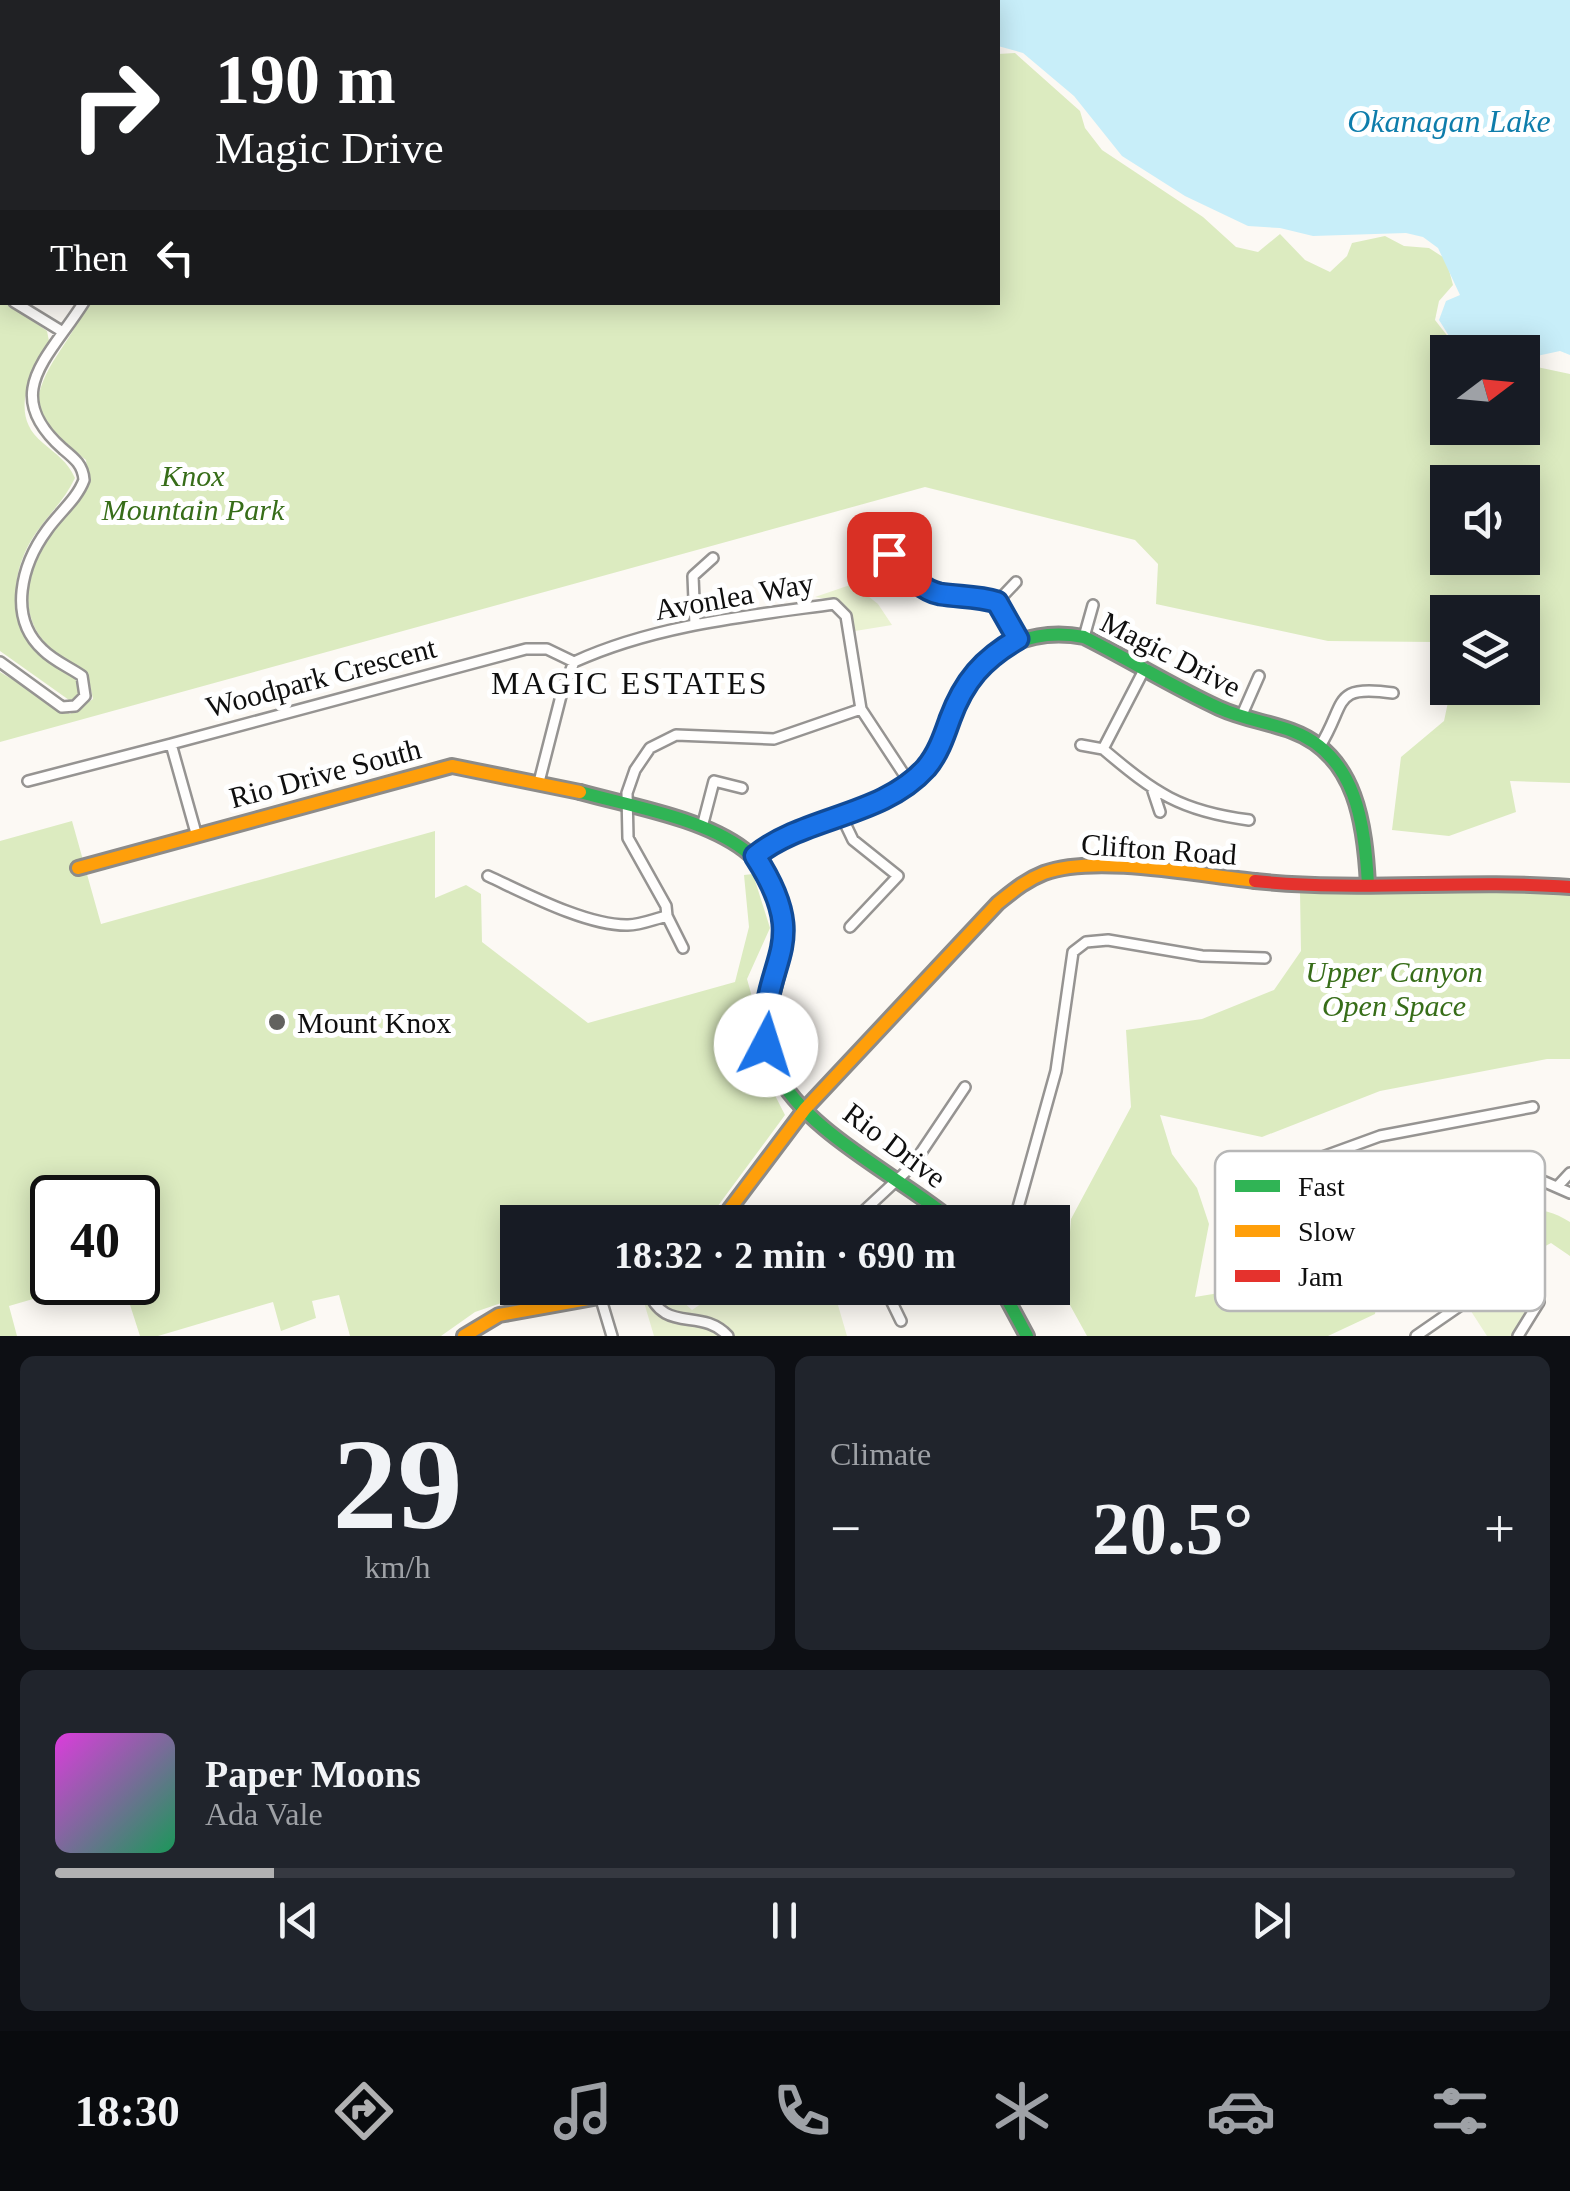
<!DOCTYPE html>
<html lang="en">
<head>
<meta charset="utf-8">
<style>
	body { margin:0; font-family:"Times New Roman",serif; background:#20242c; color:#f1f3f6; height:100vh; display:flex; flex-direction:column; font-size:38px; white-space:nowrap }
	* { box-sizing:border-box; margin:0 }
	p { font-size:32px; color:#9ea1a6 }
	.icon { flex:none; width:55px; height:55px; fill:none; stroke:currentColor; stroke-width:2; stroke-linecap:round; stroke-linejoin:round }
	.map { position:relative; height:1336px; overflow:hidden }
	.drawer { display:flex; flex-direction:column; gap:20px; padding:20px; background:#0d0f14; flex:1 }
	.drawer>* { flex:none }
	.hud { position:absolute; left:0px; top:0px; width:1000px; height:305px; box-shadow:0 5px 25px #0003; background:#202124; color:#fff; overflow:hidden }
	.needle { width:65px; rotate:74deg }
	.fabs { position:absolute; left:1430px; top:335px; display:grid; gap:20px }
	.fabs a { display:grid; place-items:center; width:110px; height:110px; border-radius:0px; background:#171b24; box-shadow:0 5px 25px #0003; font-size:50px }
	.speed { position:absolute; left:30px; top:1175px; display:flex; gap:20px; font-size:50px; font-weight:700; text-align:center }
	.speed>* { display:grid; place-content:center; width:130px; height:130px; border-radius:50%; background:#171b24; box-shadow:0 5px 25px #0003; line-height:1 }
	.speed .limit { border:5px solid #111; border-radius:15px; background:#fff; color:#111 }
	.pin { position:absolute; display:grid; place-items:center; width:85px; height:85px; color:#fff; margin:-42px; border-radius:20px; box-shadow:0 5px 15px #0006 }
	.me { position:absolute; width:110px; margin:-55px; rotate:5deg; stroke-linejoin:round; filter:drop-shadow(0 0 8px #0008) }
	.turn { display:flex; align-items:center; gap:35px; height:210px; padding:0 50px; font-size:45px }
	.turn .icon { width:130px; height:130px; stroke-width:2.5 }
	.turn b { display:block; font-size:70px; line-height:85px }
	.then { display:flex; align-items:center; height:95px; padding:0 50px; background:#0003; gap:20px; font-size:38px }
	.big { font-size:75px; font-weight:800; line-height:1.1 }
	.drawer .card { flex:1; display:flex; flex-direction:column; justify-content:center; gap:15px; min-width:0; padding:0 35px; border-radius:15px; background:#20242c }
	.drawer .dial { align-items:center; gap:0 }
	.dial b { font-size:130px; line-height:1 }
	.song { display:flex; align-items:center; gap:30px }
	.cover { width:120px; height:120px; border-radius:15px; background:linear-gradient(135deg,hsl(300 70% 55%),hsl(150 70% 35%)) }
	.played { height:10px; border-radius:5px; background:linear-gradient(90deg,#b1b1b2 15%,#363941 15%) }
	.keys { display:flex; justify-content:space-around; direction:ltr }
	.heat { display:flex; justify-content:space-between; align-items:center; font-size:55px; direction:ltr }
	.drawer .tiles { flex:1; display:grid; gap:20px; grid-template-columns:1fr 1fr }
	.card:last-child { grid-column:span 2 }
	.trip { position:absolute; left:500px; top:1205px; width:570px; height:100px; border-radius:0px; background:#171b24; box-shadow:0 5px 25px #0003; font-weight:800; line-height:100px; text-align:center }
	.menu { display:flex; height:160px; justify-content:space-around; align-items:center; background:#090b0e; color:#9ea1a6 }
	.menu .icon { width:70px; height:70px }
	.menu .active { color:#b1b1b2 }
	.menu b { font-size:45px; color:#f1f3f6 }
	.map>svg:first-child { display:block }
	.green { fill:#eaf2d2 }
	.forest { fill:#dcebc0; fill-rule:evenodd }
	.water { fill:#c8eef9 }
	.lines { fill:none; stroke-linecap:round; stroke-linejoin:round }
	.street-casing { stroke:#969492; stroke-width:14 }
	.fast-casing { stroke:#8c8b89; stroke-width:18 }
	.slow-casing { stroke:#8c8b89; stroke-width:18 }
	.jam-casing { stroke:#8c8b89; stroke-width:18 }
	.street { stroke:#fffefd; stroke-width:9 }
	.fast { stroke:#30b455; stroke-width:12 }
	.slow { stroke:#ff9f0a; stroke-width:12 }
	.jam { stroke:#e5322d; stroke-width:12 }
	.route-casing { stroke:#114b97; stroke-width:25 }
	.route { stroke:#1a73e8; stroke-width:18 }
	.poi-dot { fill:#62615f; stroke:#fff; stroke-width:4 }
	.labels { text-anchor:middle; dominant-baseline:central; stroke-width:10; stroke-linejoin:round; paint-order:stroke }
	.park-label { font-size:30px; font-style:italic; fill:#376d19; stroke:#fff }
	.street-label { font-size:30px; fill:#0f0f0f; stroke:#fff }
	.poi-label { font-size:30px; fill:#0f0f0f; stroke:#fff; text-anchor:start }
	.water-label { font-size:32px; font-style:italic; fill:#0e7dab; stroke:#fff }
	.neighbourhood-label { font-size:32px; letter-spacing:2.5px; fill:#0f0f0f; stroke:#fff }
	.key { fill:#fff; stroke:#b7b7b7; stroke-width:2.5 }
	.key-label { font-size:28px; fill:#0f0f0f }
</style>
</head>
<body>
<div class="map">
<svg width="1570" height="1336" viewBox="0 0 1570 1336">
	<rect width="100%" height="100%" fill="#fcf9f4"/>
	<!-- green -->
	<path class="green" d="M853,584L878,604L892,625L849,632L834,600L815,597Z
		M1516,1279L1528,1284L1537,1302L1532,1314L1513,1336H1487L1467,1305L1503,1280Z
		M724,1288H833L847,1336H654L643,1299L674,1293L692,1310Z"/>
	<!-- forest -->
	<path class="forest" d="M0,0H773L793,2H2L0,234Z
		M1015,53L1080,111L1085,128L1102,150L1203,217L1236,247L1258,252L1280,234L1305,260L1330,272L1347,256L1352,243L1385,236L1404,246L1429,248L1446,259L1453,285L1439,301L1435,320L1460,352H1448V428H1522L1523,364L1570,374V783L1510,781L1516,812L1449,836L1392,830L1401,757L1444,721L1451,688H1522V612H1448L1447,678L1433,642L1328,641L1156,604L1158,564L1135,540L925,487L0,742V672L70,714L93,699L88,676C75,664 55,656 45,643C1,591 53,527 89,486L86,460L50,432L36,412C40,364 71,346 86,303L998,302V54ZM1448,482H1522V558H1448Z
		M0,297L2,302L8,303L47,331L49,341C32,373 7,414 43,443C57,455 67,461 75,478C63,504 40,522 27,548C8,587 12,632 47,660C62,673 81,672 80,697L69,700L0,651Z
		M72,821L101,924L435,831V898L466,885L481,894L482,942L588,1023L735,982L749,927L744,875L753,874L770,928L747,979L754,1004L753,1043L758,1062L785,1115L706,1222H518V1288H585L522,1296L475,1312L441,1336H350L339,1295L312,1301L316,1318L281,1331L273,1302L158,1336H140L123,1283L138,1282V1198H52V1282L88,1283L9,1306L17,1336H0V841Z
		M1507,886L1570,891V1059H1547L1380,1091L1262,1137L1160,1115L1172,1154L1197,1188L1209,1224L1195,1297L1219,1293L1229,1271L1247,1295L1280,1281L1290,1259L1330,1243L1372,1214L1404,1203L1446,1198L1448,1205L1470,1218C1506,1210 1537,1201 1570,1222V1256L1551,1243L1525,1257L1496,1265L1464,1247L1378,1293L1375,1314L1328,1336H1087L1065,1296L1071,1219L1131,1107L1126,1030L1202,1019L1274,990L1301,951L1300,892Z"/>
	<!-- water -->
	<path class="water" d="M852,0H1570V355L1560,351L1523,359L1522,352H1459L1439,320L1446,301L1460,295L1438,248L1423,237L1406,233L1313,236L1280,228L1248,226L1185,196L1122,156L1074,96L1023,53L998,46V2Z"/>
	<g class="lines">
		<!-- street casing -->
		<g class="street-casing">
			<path id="street" d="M0,241L2,239
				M0,294L2,296
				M14,302L63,332
				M889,553C903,568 919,590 940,594C960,597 978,596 997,602L1018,639
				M997,602L1016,582
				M695,625L693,576L713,558
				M1084,637L1093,605
				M0,662L62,707L75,706L85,696L82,676C69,667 54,661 43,650C7,617 22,564 47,530C59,513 77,499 84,480C83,465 74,458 63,449C0,393 48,359 84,302
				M1145,668L1103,749C1155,793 1180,811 1249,820
				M1241,717L1259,676
				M1081,745L1103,749
				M1320,746C1347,703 1331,684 1393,693
				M28,781L171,744
				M539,782L562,692L574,662C655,625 747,616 834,604L846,616L861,709L909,782
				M1153,791L1160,812
				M841,815L853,840L898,876L850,927
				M702,827L714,781L742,788
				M196,833L171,744L526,649H547L574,662
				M488,876C525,893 587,926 628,925C641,925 654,919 667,916
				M683,948L667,916L666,906L628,838L627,793L635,770L650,748L676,735L774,739L861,709
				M1533,1107L1380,1136L1281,1172L1264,1187L1260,1198L1264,1221L1285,1238L1298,1239L1359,1210L1423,1196L1476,1173L1494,1170L1538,1179L1570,1193
				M1557,1187L1570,1173
				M852,1222L912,1166L965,1087
				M1014,1222L1056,1071L1073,952L1086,942L1108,940L1202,956L1265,958
				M647,1288C664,1336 700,1306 728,1336
				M885,1288L901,1321
				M600,1296L612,1336
				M1416,1336L1497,1280L1518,1275L1532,1283L1539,1302L1518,1336"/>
		</g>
		<!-- fast casing -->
		<g class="fast-casing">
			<path id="fast" d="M580,792C678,819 815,833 778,973C770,1005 759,1038 775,1070C806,1133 901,1177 954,1222
				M755,856C804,822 865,813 913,778C939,759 945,728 958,699C981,649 1031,627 1084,637C1130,660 1173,687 1219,708C1243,719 1268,722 1292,731C1357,755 1365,826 1368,885
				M1001,1288L1027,1336"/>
		</g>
		<!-- slow casing -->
		<g class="slow-casing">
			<path id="slow" d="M78,868L452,766L580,792
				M720,1222L805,1109L998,903C1013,891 1026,880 1044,873C1096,854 1199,875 1255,881
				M464,1336L499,1315L649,1288"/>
		</g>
		<!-- jam casing -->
		<g class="jam-casing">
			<path id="jam" d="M1255,881C1360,892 1465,879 1570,887"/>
		</g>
		<!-- street -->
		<use href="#street" class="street"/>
		<!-- fast -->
		<use href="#fast" class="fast"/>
		<!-- slow -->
		<use href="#slow" class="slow"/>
		<!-- jam -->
		<use href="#jam" class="jam"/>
	</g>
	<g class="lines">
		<!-- route casing -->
		<g class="route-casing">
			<path id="route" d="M766,1045C758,958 816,950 755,856C804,816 882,817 926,768C938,754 944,736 950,719C964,681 983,659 1018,639L997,602C978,596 960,597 940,594C919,590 903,568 889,554"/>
		</g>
		<!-- route -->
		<use href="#route" class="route"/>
	</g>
	<!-- markers -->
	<circle class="poi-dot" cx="277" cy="1022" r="10"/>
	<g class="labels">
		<!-- park labels -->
		<g class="park-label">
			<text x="193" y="475">Knox<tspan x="193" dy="34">Mountain Park</tspan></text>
			<text x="1394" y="971">Upper Canyon<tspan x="1394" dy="34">Open Space</tspan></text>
		</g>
		<!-- street labels -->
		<g class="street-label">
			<text transform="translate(734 596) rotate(-10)">Avonlea Way</text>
			<text transform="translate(1171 654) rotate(27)">Magic Drive</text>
			<text transform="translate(321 677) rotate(-15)">Woodpark Crescent</text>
			<text transform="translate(325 773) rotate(-15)">Rio Drive South</text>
			<text transform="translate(1159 849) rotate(4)">Clifton Road</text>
			<text transform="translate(895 1145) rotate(37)">Rio Drive</text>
		</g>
		<!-- poi labels -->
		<g class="poi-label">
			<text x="297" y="1022">Mount Knox</text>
		</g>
		<!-- water labels -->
		<g class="water-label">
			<text x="1449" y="121">Okanagan Lake</text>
		</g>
		<!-- neighbourhood labels -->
		<g class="neighbourhood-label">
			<text x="630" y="683">MAGIC ESTATES</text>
		</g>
	</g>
	<!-- legend -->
	<rect x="1215" y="1151" width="330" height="160" rx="15" class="key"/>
	<rect x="1235" y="1180" width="45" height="12" fill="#30b455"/>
	<rect x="1235" y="1225" width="45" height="12" fill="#ff9f0a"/>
	<rect x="1235" y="1270" width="45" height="12" fill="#e5322d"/>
	<g class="key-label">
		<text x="1298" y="1196">Fast</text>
		<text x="1298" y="1241">Slow</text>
		<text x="1298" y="1286">Jam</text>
	</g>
</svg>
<div class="fabs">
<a><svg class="needle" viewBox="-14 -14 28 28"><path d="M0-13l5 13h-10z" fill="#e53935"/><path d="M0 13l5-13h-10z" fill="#9ea1a6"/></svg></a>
<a><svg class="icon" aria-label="sound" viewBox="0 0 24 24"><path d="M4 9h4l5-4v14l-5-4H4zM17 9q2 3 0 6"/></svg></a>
<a><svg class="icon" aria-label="layers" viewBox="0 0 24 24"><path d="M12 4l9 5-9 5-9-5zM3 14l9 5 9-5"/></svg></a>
</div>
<div class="speed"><div class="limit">40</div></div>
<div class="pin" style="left:889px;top:554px;background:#d93025"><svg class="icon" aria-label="arrive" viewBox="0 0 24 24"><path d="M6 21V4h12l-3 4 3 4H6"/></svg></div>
<svg class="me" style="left:766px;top:1045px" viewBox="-20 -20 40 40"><circle r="19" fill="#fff"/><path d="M0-13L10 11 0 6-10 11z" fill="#1a73e8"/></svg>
<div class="trip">18:32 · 2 min · 690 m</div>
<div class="hud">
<div class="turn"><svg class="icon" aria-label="right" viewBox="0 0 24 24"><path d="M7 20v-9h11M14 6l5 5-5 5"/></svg><div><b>190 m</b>Magic Drive</div></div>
<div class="then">Then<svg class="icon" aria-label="left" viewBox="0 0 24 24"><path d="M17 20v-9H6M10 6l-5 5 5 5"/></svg></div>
</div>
</div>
<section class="drawer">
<div class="tiles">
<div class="card dial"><b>29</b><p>km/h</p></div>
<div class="card"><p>Climate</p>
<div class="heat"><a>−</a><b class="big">20.5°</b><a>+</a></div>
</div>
<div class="card">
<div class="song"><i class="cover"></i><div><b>Paper Moons</b><p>Ada Vale</p></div></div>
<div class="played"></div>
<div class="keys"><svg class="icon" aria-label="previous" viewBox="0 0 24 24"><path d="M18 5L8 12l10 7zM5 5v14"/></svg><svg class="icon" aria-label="pause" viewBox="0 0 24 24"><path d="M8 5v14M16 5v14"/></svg><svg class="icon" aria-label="next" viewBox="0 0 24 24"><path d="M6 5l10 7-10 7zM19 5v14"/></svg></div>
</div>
</div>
</section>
<nav class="menu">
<b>18:30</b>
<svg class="icon active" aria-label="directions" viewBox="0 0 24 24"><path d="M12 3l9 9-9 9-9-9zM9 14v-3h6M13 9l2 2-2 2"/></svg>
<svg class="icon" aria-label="music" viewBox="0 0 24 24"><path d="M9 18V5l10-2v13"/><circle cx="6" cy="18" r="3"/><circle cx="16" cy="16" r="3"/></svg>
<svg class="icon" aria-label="phone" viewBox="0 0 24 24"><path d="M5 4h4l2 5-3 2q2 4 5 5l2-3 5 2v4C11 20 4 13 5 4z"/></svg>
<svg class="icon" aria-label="climate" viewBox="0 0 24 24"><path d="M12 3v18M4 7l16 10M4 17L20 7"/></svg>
<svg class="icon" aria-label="car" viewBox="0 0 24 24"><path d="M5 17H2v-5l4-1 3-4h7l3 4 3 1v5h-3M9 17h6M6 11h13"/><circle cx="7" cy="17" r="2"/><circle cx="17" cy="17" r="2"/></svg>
<svg class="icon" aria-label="filters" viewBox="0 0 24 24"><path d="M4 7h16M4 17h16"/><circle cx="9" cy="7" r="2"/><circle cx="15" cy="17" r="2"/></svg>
</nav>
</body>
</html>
